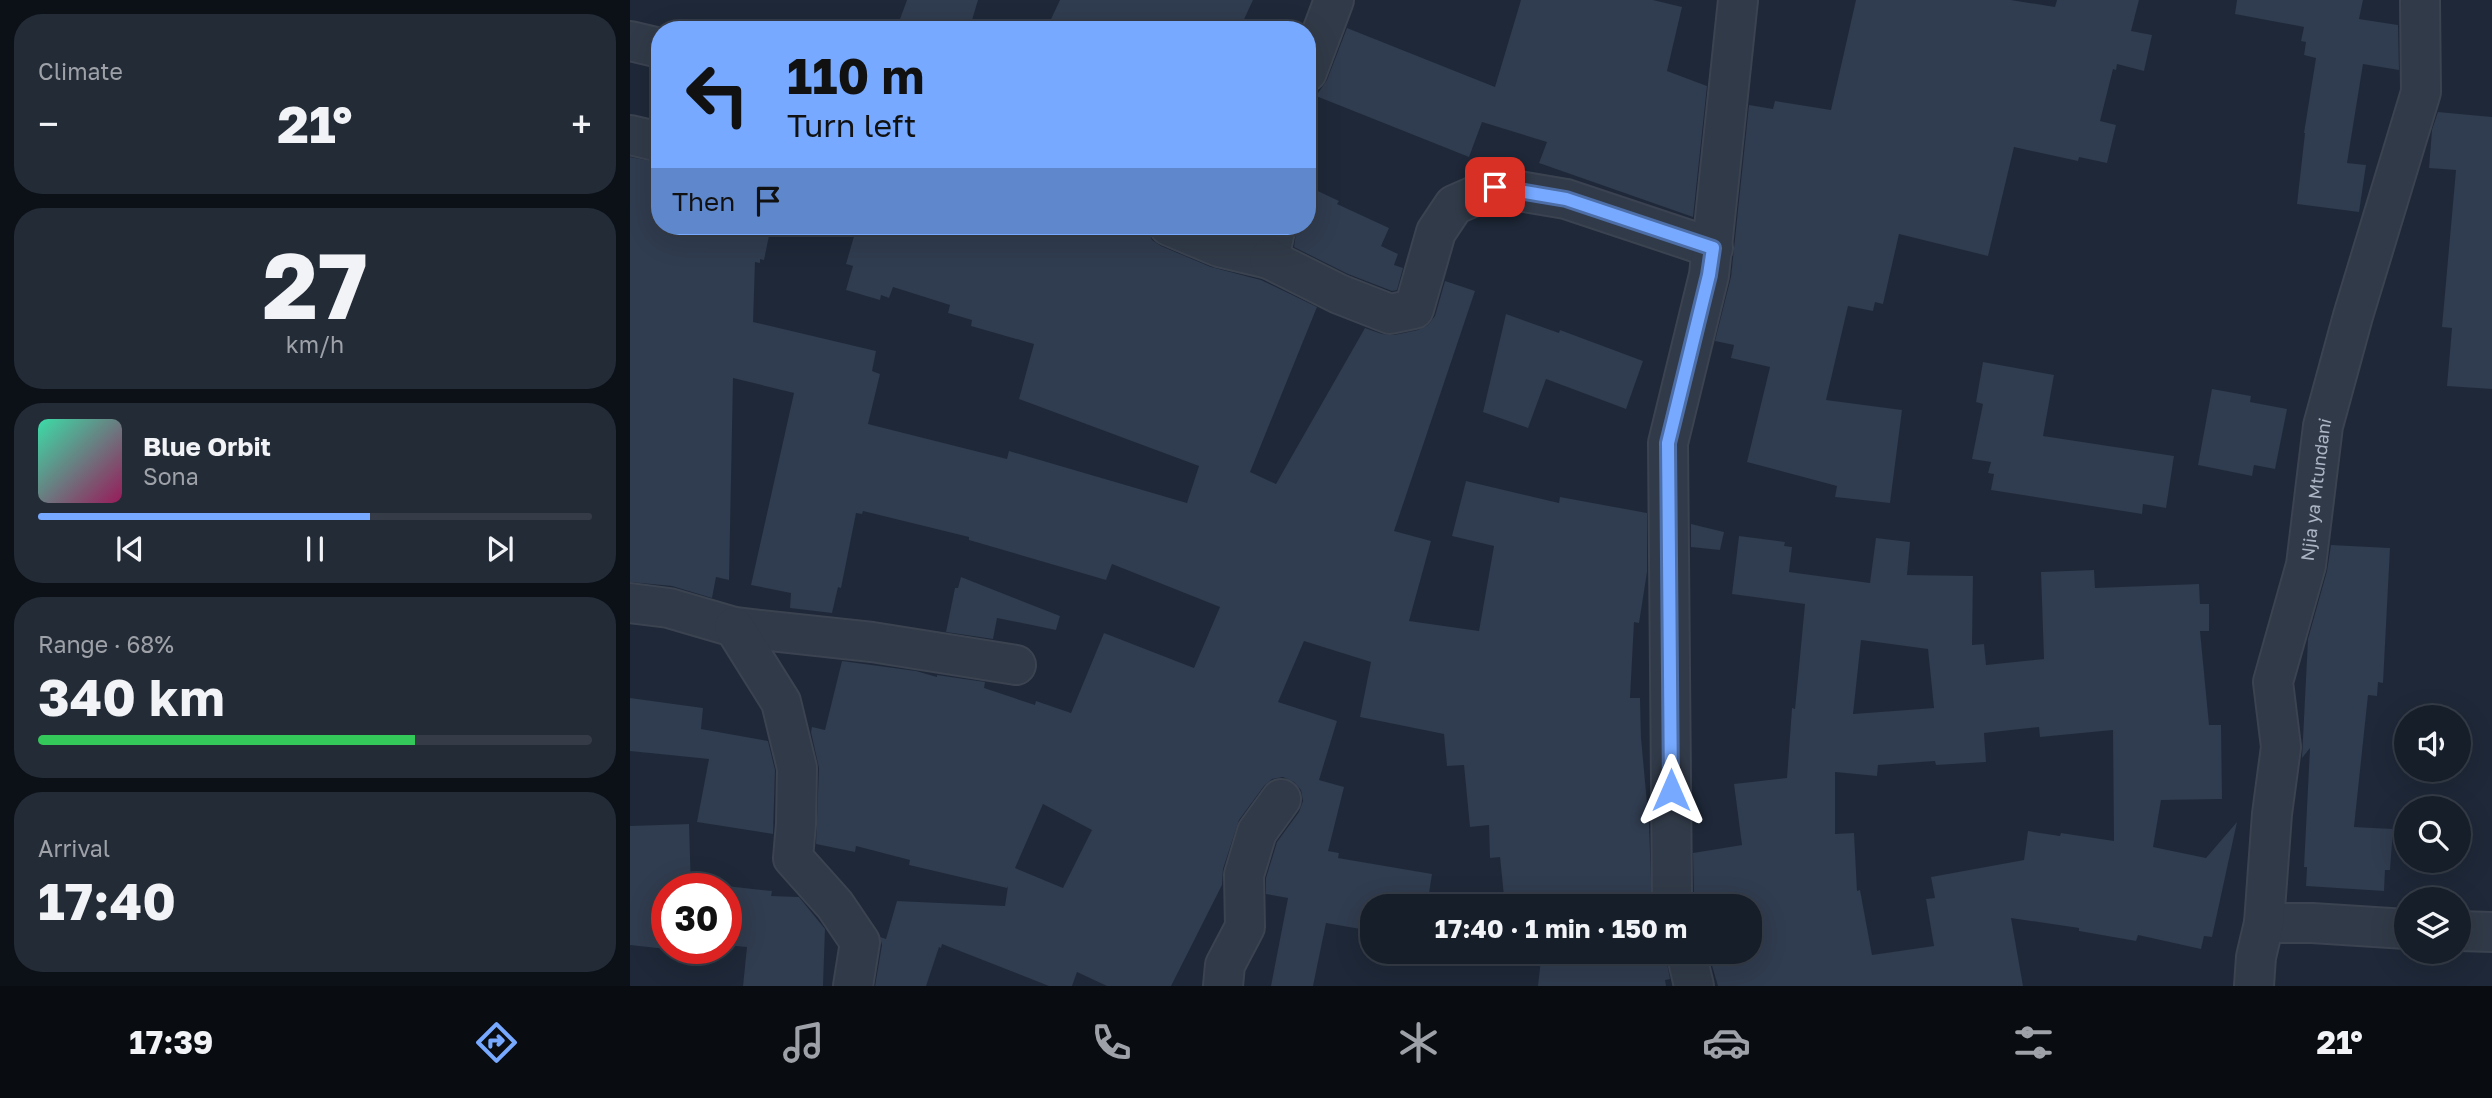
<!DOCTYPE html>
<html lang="en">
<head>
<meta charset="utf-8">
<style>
	body { margin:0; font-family:"Golos Text",sans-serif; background:#232b36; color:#f1f3f6; height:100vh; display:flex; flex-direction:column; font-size:26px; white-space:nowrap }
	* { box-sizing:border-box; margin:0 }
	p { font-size:23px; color:#9ea2a8 }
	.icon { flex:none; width:38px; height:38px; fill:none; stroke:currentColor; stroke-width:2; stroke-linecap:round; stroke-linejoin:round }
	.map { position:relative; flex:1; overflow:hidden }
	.drawer { display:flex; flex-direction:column; gap:14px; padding:14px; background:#0c1017; width:630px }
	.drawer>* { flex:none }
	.guide { position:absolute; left:21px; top:21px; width:665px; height:214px; border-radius:28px; box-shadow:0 7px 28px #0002,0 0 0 2px #353c47; background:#76a9ff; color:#111; overflow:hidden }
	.controls { position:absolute; left:1764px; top:705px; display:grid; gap:14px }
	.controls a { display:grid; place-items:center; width:77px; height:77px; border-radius:50%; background:#161e2a; box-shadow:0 7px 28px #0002,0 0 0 2px #353c47; font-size:35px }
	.speed { position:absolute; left:21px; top:873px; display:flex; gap:14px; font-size:35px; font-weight:700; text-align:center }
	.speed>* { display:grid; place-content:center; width:91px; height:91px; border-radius:50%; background:#161e2a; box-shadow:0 7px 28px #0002,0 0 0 2px #353c47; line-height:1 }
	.speed .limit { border:10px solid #d22; background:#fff; color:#111 }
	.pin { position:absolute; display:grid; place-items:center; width:60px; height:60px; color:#fff; margin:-30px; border-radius:14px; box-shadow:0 4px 10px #0006 }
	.me { position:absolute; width:77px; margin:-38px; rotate:0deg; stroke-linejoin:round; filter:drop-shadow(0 0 5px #0008) }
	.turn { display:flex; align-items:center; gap:24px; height:147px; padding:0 21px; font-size:32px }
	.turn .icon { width:91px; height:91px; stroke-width:2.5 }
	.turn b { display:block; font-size:49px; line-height:60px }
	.then { display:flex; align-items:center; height:66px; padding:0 21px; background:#0003; gap:14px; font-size:26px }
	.big { font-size:52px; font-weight:700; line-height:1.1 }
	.drawer .widget { flex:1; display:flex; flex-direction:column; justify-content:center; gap:10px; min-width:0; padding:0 24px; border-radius:28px; background:#232b36 }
	.drawer .dial { align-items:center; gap:0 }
	.dial b { font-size:91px; line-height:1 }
	.song { display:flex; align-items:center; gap:21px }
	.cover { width:84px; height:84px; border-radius:10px; background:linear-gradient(135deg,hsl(160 70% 55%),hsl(330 70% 35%)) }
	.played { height:7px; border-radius:4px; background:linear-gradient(90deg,#76a9ff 60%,#353c47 60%) }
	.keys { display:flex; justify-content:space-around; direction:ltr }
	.heat { display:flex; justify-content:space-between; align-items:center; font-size:38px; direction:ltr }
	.charge { height:10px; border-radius:5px; background:linear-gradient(90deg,#34c759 68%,#353c47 0) }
	.trip { position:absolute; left:730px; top:894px; width:402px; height:70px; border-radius:28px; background:#161e2a; box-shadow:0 7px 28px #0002,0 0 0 2px #353c47; font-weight:700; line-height:70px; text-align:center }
	.dock { display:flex; height:112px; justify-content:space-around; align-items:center; background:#090c11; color:#9ea2a8 }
	.dock .icon { width:49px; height:49px }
	.dock .active { color:#76a9ff }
	.dock b { font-size:32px; color:#f1f3f6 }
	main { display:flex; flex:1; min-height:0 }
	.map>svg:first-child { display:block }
	.building { fill:#303c4f; fill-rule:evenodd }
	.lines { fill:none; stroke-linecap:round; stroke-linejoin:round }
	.minor-casing { stroke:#3b4351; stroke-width:42 }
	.minor { stroke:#313a48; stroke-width:38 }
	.route-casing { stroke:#4d6ea6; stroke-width:18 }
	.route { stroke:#76a9ff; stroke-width:12 }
	.labels { text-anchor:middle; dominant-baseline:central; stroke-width:7; stroke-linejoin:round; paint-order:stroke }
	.street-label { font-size:18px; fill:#abb5c5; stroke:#17202c }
</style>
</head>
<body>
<main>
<section class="drawer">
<div class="widget"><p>Climate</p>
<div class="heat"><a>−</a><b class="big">21°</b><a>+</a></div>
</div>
<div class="widget dial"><b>27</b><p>km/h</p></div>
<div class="widget">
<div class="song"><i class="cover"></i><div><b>Blue Orbit</b><p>Sona</p></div></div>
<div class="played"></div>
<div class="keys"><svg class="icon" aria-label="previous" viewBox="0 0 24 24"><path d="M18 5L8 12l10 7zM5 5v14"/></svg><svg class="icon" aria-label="pause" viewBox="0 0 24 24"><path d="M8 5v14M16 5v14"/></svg><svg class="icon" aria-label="next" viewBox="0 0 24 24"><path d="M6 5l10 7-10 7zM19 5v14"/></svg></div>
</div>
<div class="widget"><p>Range · 68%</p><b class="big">340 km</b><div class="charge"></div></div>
<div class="widget"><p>Arrival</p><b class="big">17:40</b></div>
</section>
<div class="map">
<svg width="1862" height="986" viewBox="0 0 1862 986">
	<rect width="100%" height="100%" fill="#1e2838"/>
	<!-- building -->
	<path class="building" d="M277,0H348L339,30H266Z
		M430,0H623L609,30H416Z
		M891,0H1023L1052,7L1037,71L1077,86L1063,217L909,163L917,142L852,122L839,157L686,96L697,80L717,28L865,87Z
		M1226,0H1381L1425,7L1427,0H1509L1501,31L1522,35L1514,71L1487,64L1486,70L1483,69L1470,121L1486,125L1477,163L1449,157L1448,161L1384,147L1358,256L1269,234L1253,304L1245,302L1243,311L1218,306L1196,400L1272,410L1260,503L1205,497L1207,486L1117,462L1140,367L1101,358L1104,345L1085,341L1101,277L1119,105L1143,109L1145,101L1201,110Z
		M1607,0H1733L1729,19L1768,25L1769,70L1733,64L1717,163L1736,165L1729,212L1667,204L1675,133H1674L1686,58L1674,55L1676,42L1671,41L1674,27L1605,14Z
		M1808,112L1862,117V389L1817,386L1822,328L1812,327L1826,170L1799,168L1802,130Z
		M0,157L30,163V226H141L134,260L130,259V263L125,262L123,322L246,351L242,371L250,374L238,424L377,459L379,451L557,503L569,466L389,399L404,344L341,326L342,320L318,313L320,305L263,287L259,298L251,295L250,300L216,290L223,266L216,264L227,226H508L517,229L522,240L531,246L581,267L631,280L687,307L620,472L646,484L735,328L752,334L764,335L788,330L798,325L805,316L815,281L845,291L764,531L801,541L779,621L849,631L864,546L822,536L836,481L929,503L930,497L1017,513V572L1009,623L1004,622L1000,698H1010L1011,738L1019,825L1022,906H875L870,857L860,858L859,825L840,827L834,765L817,766L814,734L730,717L741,662L674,641L648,702L707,721L689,780L714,787L698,851L709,853L708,858L802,874L797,906H742V931L696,923L683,986H641L658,898L636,894V878L647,842L669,812L673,801L671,790L664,782L653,777L642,779L634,786L609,820L593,869L592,885L541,986H477L447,972L442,986H419L312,944L311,948L309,947L296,986H245L252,945L250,937L256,939L267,901L375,906L378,886L377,888L279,865L280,860L226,846L225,852L186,844L189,768L181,732L182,727L195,730L212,661L286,671L307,677V675L355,682L354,688L405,705L406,701L441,713L474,633L564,668L590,607L482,564L476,580L339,540V537L233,511L232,514L226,513L211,588L208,587L202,613L160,608L161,593L121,585L164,393L103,378L99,580L86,577L82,598L42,586L0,582ZM413,804L462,830L433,888L385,868Z
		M677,186L709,201L707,204L759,228L751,246L768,254L764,265L773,268L767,290L762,291L718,274L664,247L667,226H677Z
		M876,314L929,333L930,330L1013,361L996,409L916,379L898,428L853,412Z
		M1353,362L1424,375L1413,436L1544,456L1536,508L1513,504L1512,514L1361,490L1364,474L1358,473L1361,462L1342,459L1353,404L1346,402Z
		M1582,389L1621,396L1620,402L1657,409L1645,469L1624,465L1622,476L1568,465Z
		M1061,524L1094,532L1090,550L1061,547Z
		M1109,536L1155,542L1154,546L1162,547L1159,572L1240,583L1246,538L1280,542L1277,575L1343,576L1342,645L1354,644L1356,665L1414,659L1411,572L1464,570L1465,588L1569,584L1570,604H1579V631H1570L1579,725H1591L1592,799L1531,800L1523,847L1576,858L1607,822L1582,937L1574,936L1571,949L1508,935L1506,941L1449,931V928L1381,918L1393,986H1088L1078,952H1120V906H1066L1064,893L1063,853L1112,845L1104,784L1157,778L1162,708L1165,709L1175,604L1102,594ZM1231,640L1298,649L1304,708L1223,714ZM1409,727L1410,737L1483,730L1484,841L1431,833L1430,836L1398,831L1394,860L1301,877L1305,898L1296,899L1304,946L1242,955L1230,890L1227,891L1224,833L1205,834V772L1247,776L1248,765L1305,761L1306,765L1356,762L1354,733Z
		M1701,545L1760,548L1753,683L1748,682L1747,696L1738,695L1724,827L1763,829L1760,870H1755L1754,891L1676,886L1677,867H1674L1680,748L1672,758L1678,639L1697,571Z
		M331,577L430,616L426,630L367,618L363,639L316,632L325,588H328Z
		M0,698L73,708L71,729L138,741L145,770L143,834L67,822L79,759L0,751Z
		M59,824L61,889H37V949L0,945V826Z
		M96,886L142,891L141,896L169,897L195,929L193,986H113L117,947L96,945Z
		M867,952H1035L1040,979L1035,980L1036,986H908L911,960Z"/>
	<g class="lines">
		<!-- minor casing -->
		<g class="minor-casing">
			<g id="minor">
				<path d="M0,41L30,48"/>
				<path d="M677,72L704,0"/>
				<path d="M0,135L30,142"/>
				<path d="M539,226L589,247L639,259L646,226"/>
				<path d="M639,259L709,294L760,314L784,309L806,232L824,205L865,187L936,199L1083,248"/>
				<path d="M0,603L39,608L104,627L242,642L386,665"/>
				<path d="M104,627L151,702L167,768L166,824L163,858L205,905L230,942L223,986"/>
				<path d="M1045,906L1042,897L1038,443L1079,275L1108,0"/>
				<path d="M1634,923H1682L1776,929"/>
				<path d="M1829,931L1862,932"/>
				<path d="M1056,952L1064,986"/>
				<path d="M593,986L595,965L615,927L614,875L627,832L651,799"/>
				<path id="s1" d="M1624,986L1626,957L1634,923L1642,814L1651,747L1643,682L1676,565L1693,426L1723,316L1791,92L1790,0"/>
			</g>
		</g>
		<!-- minor -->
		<use href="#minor" class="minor"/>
	</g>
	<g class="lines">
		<!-- route casing -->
		<g class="route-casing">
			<path id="route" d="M865,187L936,199L1083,248L1079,275L1038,443L1041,790"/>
		</g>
		<!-- route -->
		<use href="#route" class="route"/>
	</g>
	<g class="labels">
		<!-- street labels -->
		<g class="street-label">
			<text stroke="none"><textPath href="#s1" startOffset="504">Njia ya Mtundani</textPath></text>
		</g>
	</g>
</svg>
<div class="controls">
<a><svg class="icon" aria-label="sound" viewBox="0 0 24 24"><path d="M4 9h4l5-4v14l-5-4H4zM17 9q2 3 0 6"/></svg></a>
<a><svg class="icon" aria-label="search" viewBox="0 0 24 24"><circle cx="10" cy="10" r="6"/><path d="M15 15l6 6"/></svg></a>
<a><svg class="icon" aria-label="layers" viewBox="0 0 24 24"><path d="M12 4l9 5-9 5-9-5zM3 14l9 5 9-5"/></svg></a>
</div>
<div class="speed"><div class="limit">30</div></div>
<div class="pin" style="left:865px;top:187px;background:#d93025"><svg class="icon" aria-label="arrive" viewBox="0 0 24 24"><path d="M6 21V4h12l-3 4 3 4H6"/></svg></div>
<svg class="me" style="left:1041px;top:790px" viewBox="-20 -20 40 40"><path d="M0-17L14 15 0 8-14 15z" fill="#76a9ff" stroke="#fff" stroke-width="4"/></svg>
<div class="trip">17:40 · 1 min · 150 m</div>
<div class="guide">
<div class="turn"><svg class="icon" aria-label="left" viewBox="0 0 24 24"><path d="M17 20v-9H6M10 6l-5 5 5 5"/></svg><div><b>110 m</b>Turn left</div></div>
<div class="then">Then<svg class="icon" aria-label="arrive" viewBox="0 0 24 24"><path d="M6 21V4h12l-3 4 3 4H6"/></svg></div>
</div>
</div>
</main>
<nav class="dock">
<b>17:39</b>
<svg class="icon active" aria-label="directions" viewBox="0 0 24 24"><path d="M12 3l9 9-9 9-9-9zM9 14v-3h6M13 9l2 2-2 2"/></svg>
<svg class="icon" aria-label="music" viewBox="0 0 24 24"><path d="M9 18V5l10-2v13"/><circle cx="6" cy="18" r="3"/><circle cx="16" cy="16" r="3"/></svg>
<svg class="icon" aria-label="phone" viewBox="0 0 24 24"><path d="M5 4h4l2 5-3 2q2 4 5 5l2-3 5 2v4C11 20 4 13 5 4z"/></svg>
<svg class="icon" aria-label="climate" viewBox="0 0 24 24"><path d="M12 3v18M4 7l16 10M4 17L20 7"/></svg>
<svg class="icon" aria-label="car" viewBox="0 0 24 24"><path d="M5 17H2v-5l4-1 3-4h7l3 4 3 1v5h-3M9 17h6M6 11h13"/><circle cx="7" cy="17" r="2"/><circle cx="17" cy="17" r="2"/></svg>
<svg class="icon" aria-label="filters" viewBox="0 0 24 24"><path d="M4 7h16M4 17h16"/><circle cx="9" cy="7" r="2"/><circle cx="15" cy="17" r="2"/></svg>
<b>21°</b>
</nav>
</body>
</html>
